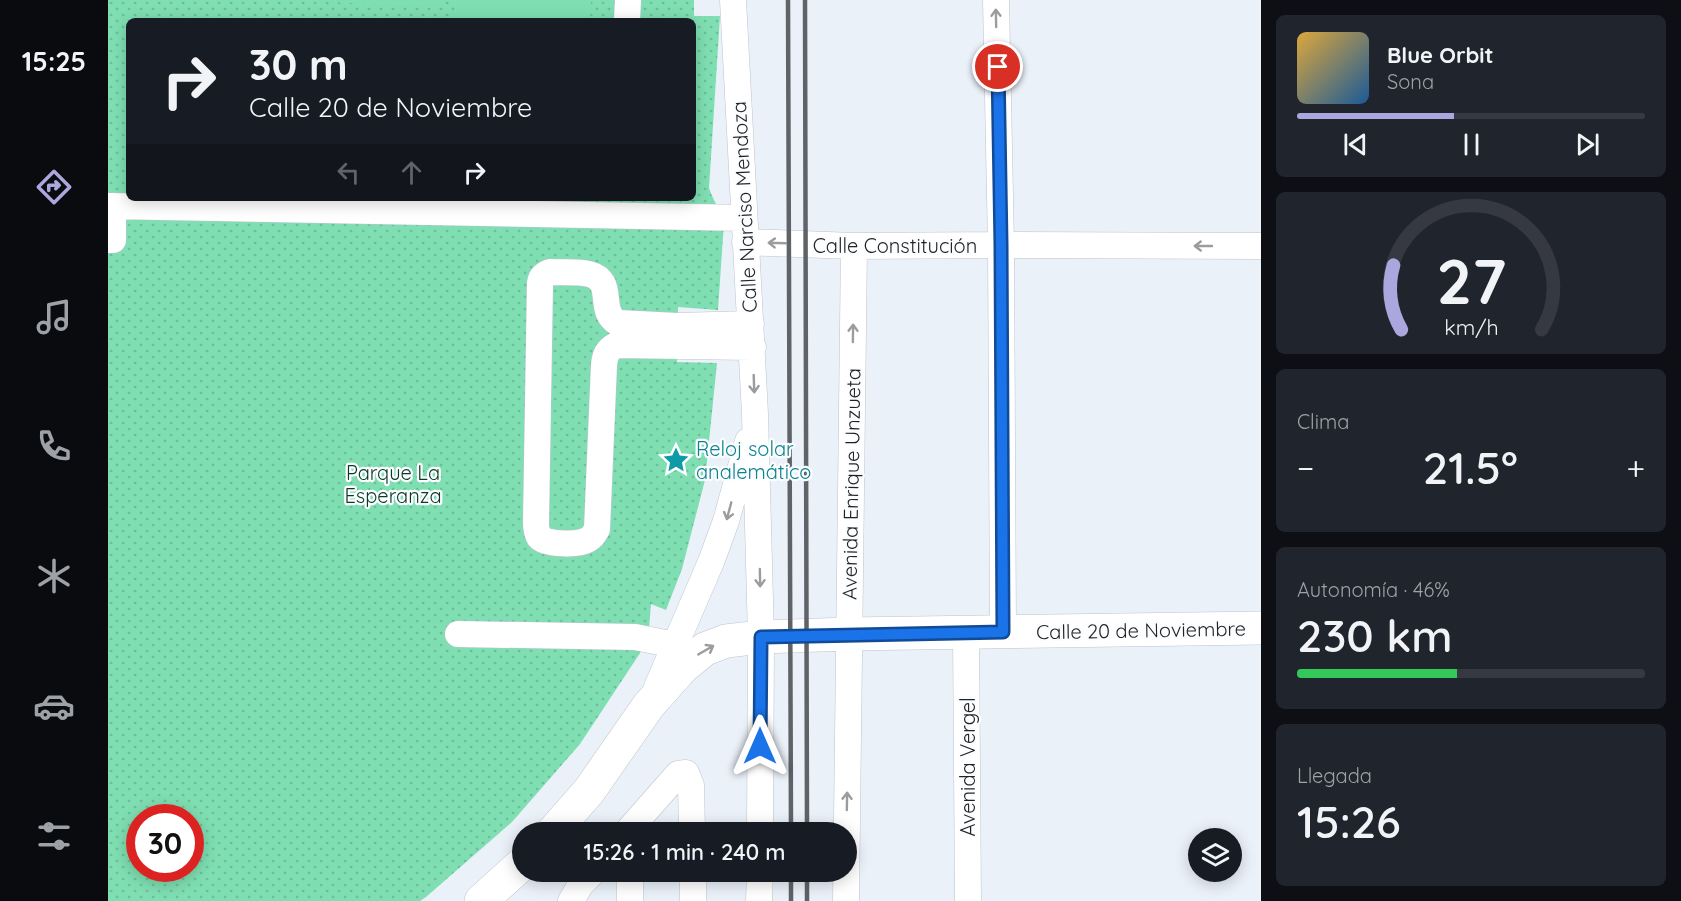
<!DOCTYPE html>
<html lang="es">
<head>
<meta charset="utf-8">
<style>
	body { margin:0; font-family:Quicksand,sans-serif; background:#20242c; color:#f1f3f6; height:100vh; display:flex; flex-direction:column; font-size:22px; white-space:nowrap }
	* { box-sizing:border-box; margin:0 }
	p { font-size:20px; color:#9ea1a6 }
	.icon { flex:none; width:33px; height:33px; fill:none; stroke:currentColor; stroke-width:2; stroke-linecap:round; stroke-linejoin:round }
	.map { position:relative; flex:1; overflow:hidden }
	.side { display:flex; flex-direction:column; gap:15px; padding:15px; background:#0d0f14; width:420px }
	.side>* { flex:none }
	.top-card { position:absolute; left:18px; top:18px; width:570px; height:183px; border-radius:9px; box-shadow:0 3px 15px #0003; background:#171b24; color:#f1f3f6; overflow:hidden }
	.controls { position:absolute; left:1080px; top:828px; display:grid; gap:12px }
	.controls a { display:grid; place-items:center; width:54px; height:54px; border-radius:50%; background:#171b24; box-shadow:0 3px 15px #0003; font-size:30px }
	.speed { position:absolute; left:18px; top:804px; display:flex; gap:12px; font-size:30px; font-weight:700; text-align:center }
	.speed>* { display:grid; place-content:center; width:78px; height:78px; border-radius:50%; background:#171b24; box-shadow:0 3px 15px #0003; line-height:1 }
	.speed .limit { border:9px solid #d22; background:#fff; color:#111 }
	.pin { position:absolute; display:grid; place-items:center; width:51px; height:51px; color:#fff; margin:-26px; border:3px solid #fff; border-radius:50%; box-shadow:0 2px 6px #0007 }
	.me { position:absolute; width:66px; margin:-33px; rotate:0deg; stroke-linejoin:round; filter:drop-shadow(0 0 4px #0008) }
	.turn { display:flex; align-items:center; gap:21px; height:126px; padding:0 24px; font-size:27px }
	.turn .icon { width:78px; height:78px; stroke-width:2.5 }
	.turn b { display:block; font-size:42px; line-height:51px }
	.lanes { display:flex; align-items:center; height:57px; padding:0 24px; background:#0003; justify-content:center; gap:30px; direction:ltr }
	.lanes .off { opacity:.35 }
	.big { font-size:45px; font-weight:600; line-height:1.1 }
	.side .card { flex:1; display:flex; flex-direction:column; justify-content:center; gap:9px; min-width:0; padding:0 21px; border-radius:9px; background:#20242c }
	.side .dial { align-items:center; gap:0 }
	.dial svg { height:156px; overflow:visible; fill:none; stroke:#363941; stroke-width:7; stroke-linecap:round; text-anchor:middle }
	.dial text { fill:#f1f3f6; stroke:none }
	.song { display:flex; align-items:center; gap:18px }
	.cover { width:72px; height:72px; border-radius:9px; background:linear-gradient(135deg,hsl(40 70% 55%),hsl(210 70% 35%)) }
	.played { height:6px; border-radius:3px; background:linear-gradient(90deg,#aba6de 45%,#363941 45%) }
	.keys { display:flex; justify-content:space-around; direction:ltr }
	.heat { display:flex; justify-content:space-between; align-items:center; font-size:33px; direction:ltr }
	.charge { height:9px; border-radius:4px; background:linear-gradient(90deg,#34c759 46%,#363941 0) }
	.trip { position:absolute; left:404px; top:822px; width:345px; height:60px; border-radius:30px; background:#171b24; box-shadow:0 3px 15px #0003; font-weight:600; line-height:60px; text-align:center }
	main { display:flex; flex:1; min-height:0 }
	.tabs { display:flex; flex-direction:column; width:108px; justify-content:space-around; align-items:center; background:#090b0e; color:#9ea1a6 }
	.tabs .icon { width:42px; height:42px }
	.tabs .on { color:#aba6de }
	.tabs b { font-size:27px; color:#f1f3f6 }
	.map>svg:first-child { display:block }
	.grass { fill:url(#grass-dots); fill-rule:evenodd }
	.garden { fill:#7fdfb2 }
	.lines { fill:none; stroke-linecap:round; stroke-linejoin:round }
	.minor-casing { stroke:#bec4cc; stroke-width:27 }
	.major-casing { stroke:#bec4cc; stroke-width:34 }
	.minor { stroke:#fff; stroke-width:26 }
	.major { stroke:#fff; stroke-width:33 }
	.rail { stroke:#5e6367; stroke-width:4.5 }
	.oneway { stroke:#9a9c9d }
	.route-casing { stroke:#114b97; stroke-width:15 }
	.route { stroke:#1a73e8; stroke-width:10 }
	.labels { text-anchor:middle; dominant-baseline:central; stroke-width:4.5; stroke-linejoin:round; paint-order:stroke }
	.street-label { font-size:20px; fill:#1f2225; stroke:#fcfdff }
	.culture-label { font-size:20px; fill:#0d838f; stroke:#fcfdff; text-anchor:start }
	.park-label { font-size:20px; fill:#0b3926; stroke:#fcfdff }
</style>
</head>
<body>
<main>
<nav class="tabs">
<b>15:25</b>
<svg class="icon on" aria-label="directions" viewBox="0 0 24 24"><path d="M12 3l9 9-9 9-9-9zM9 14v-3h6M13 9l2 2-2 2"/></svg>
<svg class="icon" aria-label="music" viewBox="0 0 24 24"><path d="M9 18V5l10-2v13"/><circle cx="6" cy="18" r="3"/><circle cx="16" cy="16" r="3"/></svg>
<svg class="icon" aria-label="phone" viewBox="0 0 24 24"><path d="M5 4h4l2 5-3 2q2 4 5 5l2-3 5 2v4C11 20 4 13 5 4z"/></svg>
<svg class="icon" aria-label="climate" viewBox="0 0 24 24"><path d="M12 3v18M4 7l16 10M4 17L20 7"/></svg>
<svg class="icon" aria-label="car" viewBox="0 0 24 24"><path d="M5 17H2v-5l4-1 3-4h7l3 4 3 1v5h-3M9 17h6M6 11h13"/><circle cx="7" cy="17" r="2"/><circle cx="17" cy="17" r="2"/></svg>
<svg class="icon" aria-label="filters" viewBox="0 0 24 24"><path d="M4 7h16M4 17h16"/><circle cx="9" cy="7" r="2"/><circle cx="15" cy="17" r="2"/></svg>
</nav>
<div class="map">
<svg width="1153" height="901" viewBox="0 0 1153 901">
	<defs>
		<pattern id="grass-dots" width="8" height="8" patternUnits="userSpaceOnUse" patternTransform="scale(1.5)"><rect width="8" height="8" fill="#7fdfb2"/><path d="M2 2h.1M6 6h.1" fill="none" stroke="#6dbf99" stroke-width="1.8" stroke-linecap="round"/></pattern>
	</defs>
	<rect width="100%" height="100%" fill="#eaf1f9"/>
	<!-- grass -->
	<path class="grass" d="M0,0H586V16H612L601,188C605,200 612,210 616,222L610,310L570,307L569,362L609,363L597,480L574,569L558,610L543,604L540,641L472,744L404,822L318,897L312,901H0ZM21,21H585V198H21ZM32,818H82V868H32Z"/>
	<!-- garden -->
	<path class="garden" d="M205,0H331V8L205,1Z
		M347,0H483L482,21H346Z"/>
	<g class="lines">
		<!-- minor casing -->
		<g class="minor-casing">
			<path id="minor" d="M625,0L647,414L653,637L652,832
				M888,0L893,245L895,632
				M519,21L520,0
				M0,206L636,218
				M0,240H5V206
				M637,242L746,246L893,245L1153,246
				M643,324L569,326L510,323C488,311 509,281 481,274C469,271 455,273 442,272C436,274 433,276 432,283L428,523C428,527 429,533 431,537C438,545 471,545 479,540C484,538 486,534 489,529L496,365C497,355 499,350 508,345L645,347
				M858,632L860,901
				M350,634L527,637L567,645
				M549,687L603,562L618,521L640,441
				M519,832L570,774L578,773L583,785L584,832
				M522,872V901
				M585,872V901
				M463,901L473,884L485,872
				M651,901L652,872
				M738,901L746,246"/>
		</g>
		<!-- major casing -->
		<g class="major-casing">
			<path id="major" d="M445,832L481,791L541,705L575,667L597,649L618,641L653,637L741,634L1153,628
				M373,901L414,864"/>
		</g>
		<!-- minor -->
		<use href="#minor" class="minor"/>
		<!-- major -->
		<use href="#major" class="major"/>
		<!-- rail -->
		<path class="rail" d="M680,0L683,832
			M697,0L699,832
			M683,872V901
			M699,901V872"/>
	</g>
	<!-- one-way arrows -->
	<defs><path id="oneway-shaft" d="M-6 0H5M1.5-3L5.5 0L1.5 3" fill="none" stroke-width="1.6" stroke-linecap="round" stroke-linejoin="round" transform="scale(1.5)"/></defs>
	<g class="oneway">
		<use href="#oneway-shaft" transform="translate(888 18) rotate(-91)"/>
		<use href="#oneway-shaft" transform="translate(669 243) rotate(-178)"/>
		<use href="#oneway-shaft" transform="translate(1095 246) rotate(-180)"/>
		<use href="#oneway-shaft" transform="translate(745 333) rotate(-89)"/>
		<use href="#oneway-shaft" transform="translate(646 384) rotate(88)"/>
		<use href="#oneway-shaft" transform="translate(621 511) rotate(105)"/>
		<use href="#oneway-shaft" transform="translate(652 578) rotate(89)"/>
		<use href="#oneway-shaft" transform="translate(598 650) rotate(-30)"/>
		<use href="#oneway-shaft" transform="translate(739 801) rotate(-89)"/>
	</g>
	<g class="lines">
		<!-- route casing -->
		<g class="route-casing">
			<path id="route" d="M652,746L653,637L895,632L893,245L890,67"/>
		</g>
		<!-- route -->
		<use href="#route" class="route"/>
	</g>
	<!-- icons -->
	<defs>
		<g id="sight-bare" transform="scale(2.07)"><path d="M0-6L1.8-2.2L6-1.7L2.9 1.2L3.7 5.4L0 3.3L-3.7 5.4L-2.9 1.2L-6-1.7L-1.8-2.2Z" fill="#0f9aa8" stroke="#fcfdff" stroke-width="2.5" paint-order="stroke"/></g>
	</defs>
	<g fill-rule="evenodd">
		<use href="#sight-bare" x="568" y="460"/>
	</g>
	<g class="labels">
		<!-- street labels -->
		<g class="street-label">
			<text transform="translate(636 207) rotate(-93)">Calle Narciso Mendoza</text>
			<text x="787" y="245">Calle Constitución</text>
			<text transform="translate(743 484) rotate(-89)">Avenida Enrique Unzueta</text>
			<text transform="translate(1033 630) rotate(-1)">Calle 20 de Noviembre</text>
			<text transform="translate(859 767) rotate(-90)">Avenida Vergel</text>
		</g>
		<!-- culture labels -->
		<g class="culture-label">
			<text x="588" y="448">Reloj solar<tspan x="588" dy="23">analemático</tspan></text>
		</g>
		<!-- park labels -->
		<g class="park-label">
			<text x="285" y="472">Parque La<tspan x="285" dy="23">Esperanza</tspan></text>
		</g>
	</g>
</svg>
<div class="controls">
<a><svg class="icon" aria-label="layers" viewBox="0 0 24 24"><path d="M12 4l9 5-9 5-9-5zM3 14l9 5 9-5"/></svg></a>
</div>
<div class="speed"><div class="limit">30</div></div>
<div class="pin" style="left:890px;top:67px;background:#d93025"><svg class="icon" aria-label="arrive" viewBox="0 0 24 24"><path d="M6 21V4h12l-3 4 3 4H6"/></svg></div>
<svg class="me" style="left:652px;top:746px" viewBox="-20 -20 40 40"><path d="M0-17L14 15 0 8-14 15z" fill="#1a73e8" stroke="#fff" stroke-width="4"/></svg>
<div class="trip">15:26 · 1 min · 240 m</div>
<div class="top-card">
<div class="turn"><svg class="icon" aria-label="right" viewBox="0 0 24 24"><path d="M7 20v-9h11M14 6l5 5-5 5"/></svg><div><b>30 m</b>Calle 20 de Noviembre</div></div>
<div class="lanes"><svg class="icon off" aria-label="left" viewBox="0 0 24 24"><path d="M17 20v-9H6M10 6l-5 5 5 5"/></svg><svg class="icon off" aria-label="ahead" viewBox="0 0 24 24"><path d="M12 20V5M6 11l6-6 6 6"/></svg><svg class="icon" aria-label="right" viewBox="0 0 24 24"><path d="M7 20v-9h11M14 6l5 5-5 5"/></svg></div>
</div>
</div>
<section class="side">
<div class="card">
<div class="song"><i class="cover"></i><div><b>Blue Orbit</b><p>Sona</p></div></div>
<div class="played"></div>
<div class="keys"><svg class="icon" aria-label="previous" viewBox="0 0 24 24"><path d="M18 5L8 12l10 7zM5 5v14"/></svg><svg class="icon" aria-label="pause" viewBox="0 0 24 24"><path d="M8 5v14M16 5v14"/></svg><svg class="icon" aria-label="next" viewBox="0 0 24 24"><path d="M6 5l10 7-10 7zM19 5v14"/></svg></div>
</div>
<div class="card dial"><svg viewBox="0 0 100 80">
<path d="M14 69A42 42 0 1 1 86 69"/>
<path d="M14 69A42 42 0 0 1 10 36" stroke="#aba6de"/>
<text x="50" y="56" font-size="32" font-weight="700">27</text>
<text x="50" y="72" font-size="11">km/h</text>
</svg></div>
<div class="card"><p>Clima</p>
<div class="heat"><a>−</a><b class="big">21.5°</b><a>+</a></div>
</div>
<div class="card"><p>Autonomía · 46%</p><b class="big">230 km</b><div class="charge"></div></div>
<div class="card"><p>Llegada</p><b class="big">15:26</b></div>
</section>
</main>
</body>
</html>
